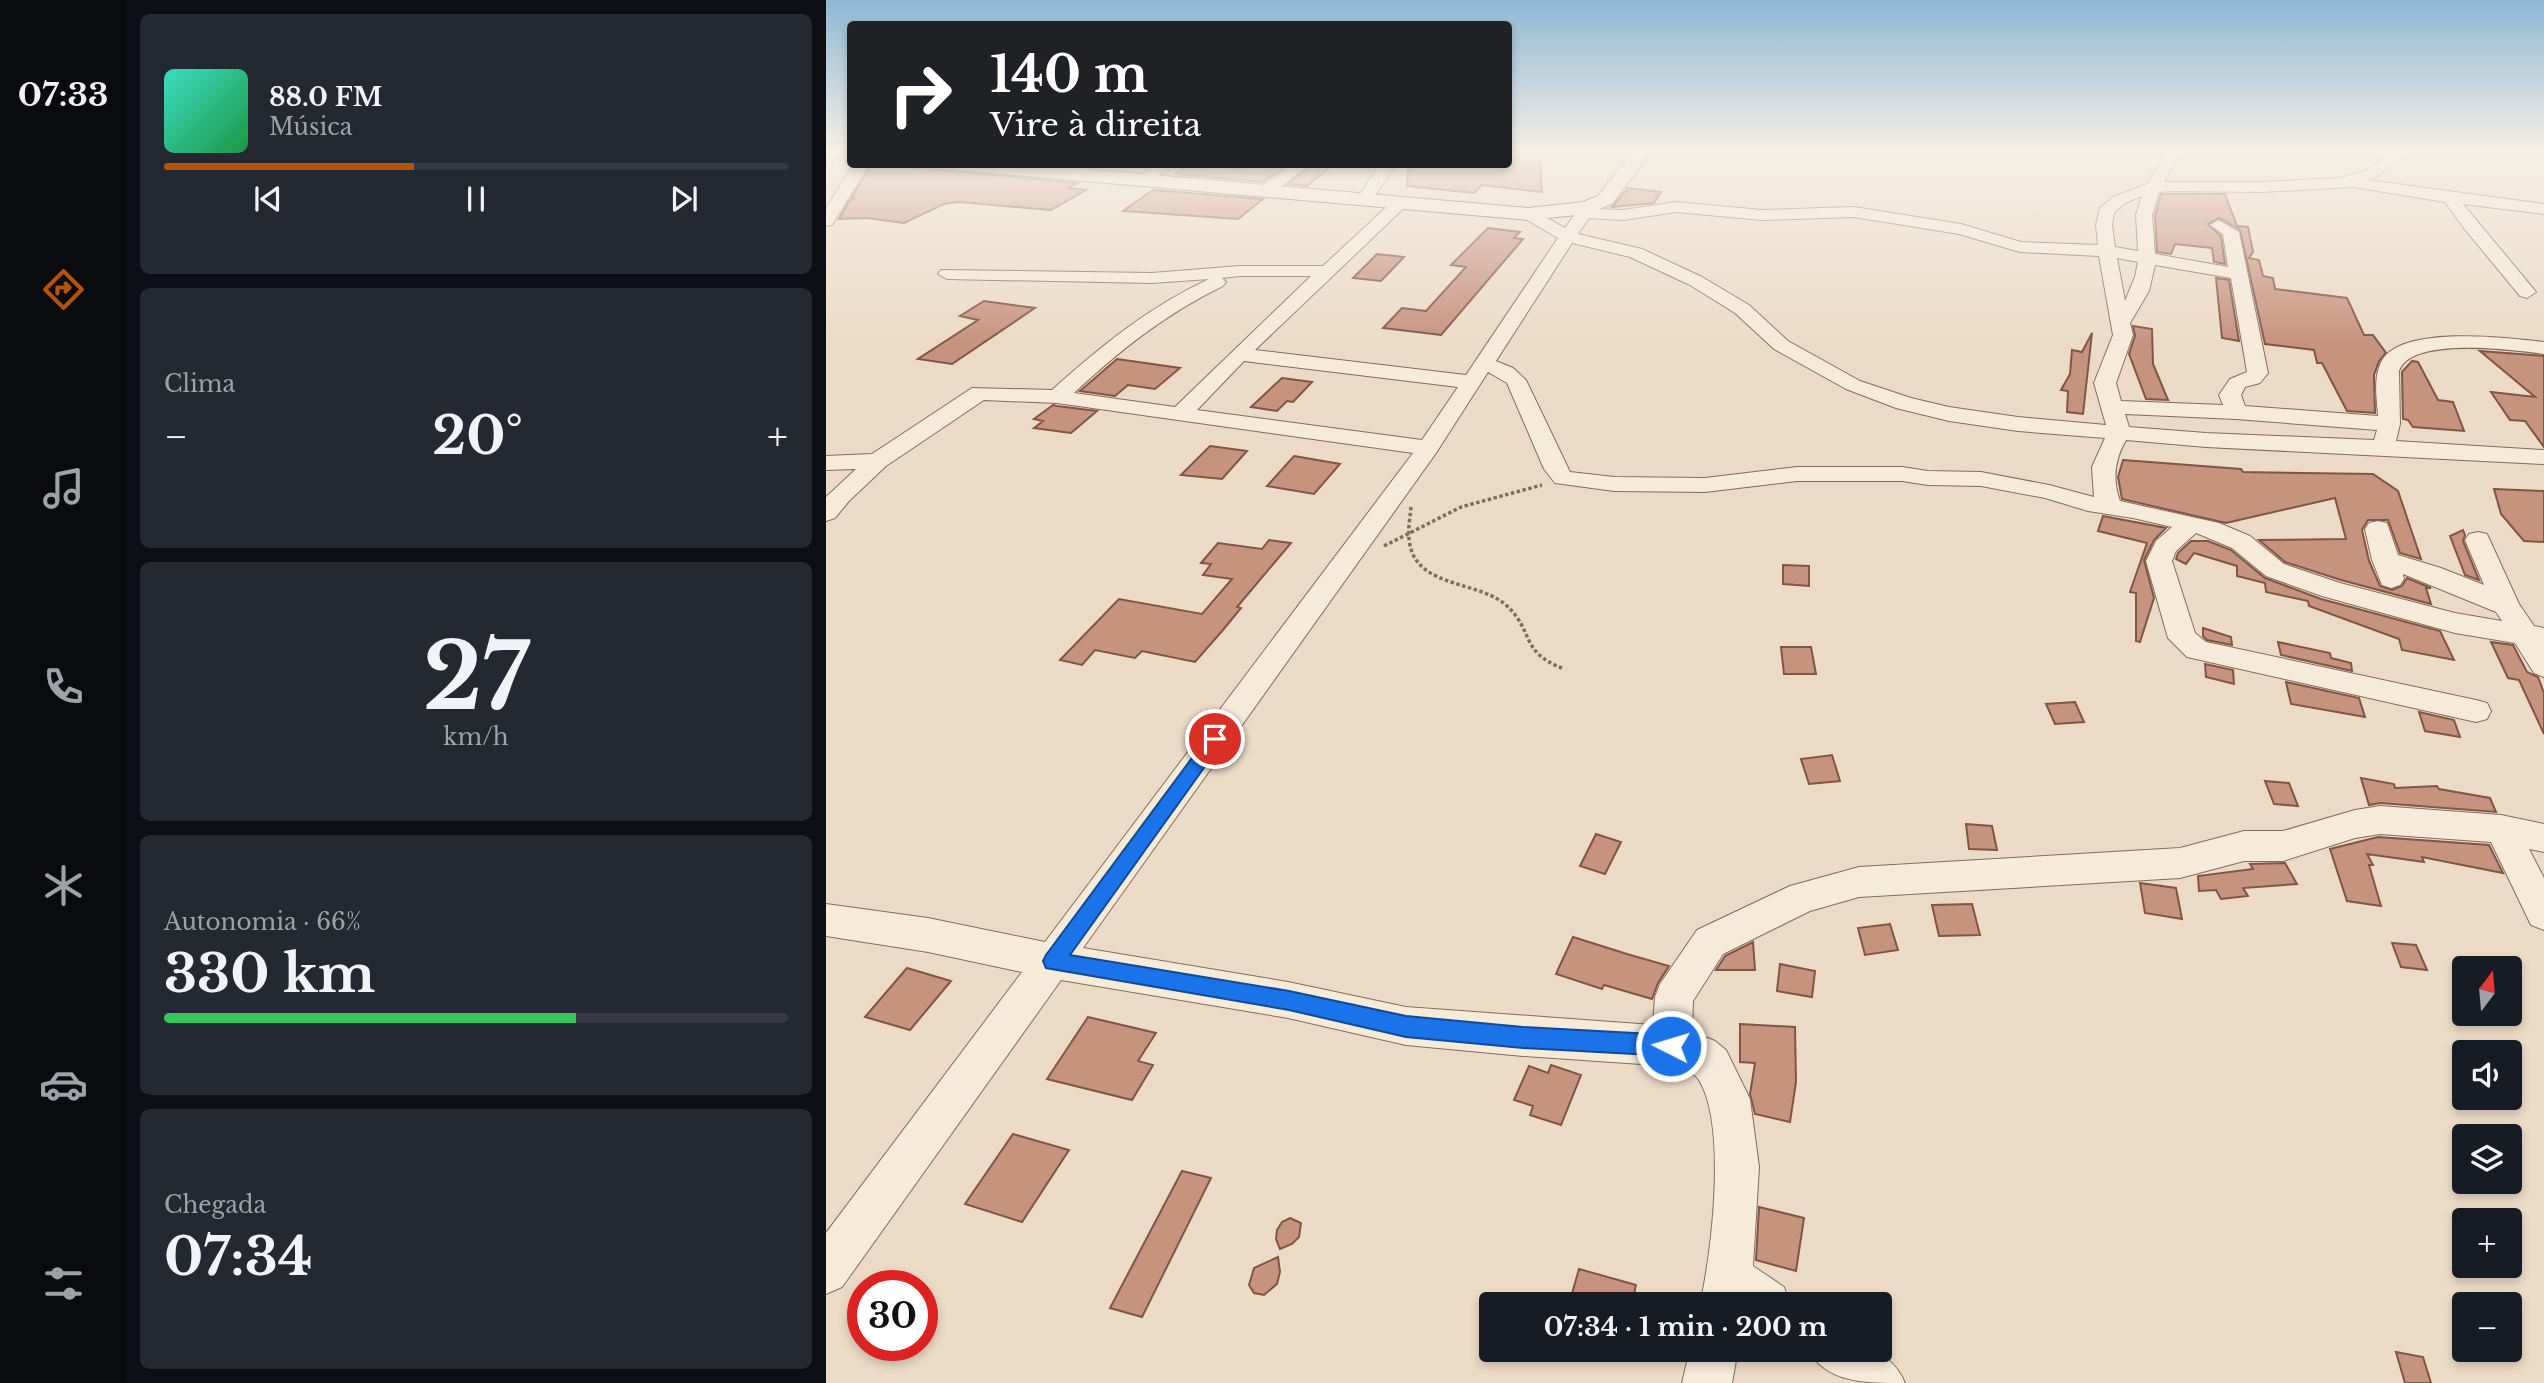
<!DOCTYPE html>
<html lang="pt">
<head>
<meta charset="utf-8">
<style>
	body { margin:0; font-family:"Libre Baskerville",serif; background:#242831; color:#f1f3f6; height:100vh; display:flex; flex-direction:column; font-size:26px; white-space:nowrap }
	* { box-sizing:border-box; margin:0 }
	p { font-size:23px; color:#9ea1a6 }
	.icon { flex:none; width:38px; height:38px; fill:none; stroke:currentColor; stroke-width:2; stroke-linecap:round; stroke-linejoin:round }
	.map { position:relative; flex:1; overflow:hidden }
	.details { display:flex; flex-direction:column; gap:14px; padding:14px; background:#0d0f14; width:700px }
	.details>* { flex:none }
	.banner { position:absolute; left:21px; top:21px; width:665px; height:147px; border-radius:7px; box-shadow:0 4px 10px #0003; background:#202124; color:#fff; overflow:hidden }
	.needle { width:46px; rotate:16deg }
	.buttons { position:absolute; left:1626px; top:956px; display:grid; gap:14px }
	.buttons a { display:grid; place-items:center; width:70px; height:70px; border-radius:7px; background:#171b24; box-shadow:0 4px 10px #0003; font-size:35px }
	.speed { position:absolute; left:21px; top:1270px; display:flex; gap:14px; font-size:35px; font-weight:700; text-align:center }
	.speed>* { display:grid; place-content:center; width:91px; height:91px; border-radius:50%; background:#171b24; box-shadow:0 4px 10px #0003; line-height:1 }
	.speed .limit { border:10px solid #d22; background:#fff; color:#111 }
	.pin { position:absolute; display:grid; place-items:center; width:60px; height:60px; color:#fff; margin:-30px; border:4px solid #fff; border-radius:50%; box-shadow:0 2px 7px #0007 }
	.me { position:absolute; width:77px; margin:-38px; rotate:275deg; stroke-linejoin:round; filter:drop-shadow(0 0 5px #0008) }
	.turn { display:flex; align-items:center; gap:24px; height:147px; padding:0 28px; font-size:32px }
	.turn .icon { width:91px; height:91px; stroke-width:2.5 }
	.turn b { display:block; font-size:49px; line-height:60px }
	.big { font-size:52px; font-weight:700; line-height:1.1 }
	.details .tile { flex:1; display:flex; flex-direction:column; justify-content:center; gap:10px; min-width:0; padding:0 24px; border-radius:10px; background:#242831 }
	.details .dial { align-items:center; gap:0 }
	.dial b { font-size:91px; line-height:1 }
	.song { display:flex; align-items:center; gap:21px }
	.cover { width:84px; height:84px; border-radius:10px; background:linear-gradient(135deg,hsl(170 70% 55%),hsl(140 70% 35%)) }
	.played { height:7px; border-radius:4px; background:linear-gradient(90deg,#b45309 40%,#363941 40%) }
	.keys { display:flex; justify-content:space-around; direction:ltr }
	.heat { display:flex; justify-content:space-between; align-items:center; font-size:38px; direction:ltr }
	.charge { height:10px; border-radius:5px; background:linear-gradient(90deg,#34c759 66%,#363941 0) }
	.trip { position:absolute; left:653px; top:1292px; width:413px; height:70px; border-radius:7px; background:#171b24; box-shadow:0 4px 10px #0003; font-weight:700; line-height:70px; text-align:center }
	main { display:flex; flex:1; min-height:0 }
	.menu { display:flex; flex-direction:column; width:126px; justify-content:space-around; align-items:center; background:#090b0e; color:#9ea1a6 }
	.menu .icon { width:49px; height:49px }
	.menu .on { color:#b45309 }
	.menu b { font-size:32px; color:#f1f3f6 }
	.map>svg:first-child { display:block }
	.building { fill:#c6937f; stroke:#825545; stroke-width:2 }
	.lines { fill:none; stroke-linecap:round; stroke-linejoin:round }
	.minor-casing { stroke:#856d5d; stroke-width:2 }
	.secondary-casing { stroke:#674f40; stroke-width:2 }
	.path { stroke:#856d5d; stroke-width:3.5; stroke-dasharray:3.5 2.5; stroke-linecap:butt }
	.minor { fill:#f6ead9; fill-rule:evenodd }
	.secondary { fill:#f6ead9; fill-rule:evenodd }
	.route { fill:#1a73e8; stroke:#114b97; stroke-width:2 }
</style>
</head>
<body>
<main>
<nav class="menu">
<b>07:33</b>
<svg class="icon on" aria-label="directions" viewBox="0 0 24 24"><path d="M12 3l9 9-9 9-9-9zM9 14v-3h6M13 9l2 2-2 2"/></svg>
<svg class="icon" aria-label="music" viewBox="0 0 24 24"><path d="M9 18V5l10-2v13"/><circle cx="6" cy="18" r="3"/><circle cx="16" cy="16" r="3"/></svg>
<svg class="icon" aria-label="phone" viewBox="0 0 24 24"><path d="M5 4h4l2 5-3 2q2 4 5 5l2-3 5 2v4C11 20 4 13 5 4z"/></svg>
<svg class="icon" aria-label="climate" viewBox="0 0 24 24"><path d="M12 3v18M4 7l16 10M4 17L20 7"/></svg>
<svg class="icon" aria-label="car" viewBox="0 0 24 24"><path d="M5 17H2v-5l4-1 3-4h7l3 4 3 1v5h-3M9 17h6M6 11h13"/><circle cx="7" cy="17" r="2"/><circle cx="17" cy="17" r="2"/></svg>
<svg class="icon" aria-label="filters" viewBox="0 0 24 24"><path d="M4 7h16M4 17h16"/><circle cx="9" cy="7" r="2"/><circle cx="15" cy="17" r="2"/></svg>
</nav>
<section class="details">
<div class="tile">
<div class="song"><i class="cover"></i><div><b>88.0 FM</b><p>Música</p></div></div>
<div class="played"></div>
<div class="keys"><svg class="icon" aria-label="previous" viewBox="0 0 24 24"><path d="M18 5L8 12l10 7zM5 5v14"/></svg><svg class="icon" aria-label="pause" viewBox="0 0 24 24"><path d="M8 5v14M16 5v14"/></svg><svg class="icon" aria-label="next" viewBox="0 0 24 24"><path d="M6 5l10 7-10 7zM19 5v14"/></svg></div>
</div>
<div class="tile"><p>Clima</p>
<div class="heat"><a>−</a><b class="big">20°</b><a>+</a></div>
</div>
<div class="tile dial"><b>27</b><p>km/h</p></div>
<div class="tile"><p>Autonomia · 66%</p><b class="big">330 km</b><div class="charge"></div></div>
<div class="tile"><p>Chegada</p><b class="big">07:34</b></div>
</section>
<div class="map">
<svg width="1718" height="1383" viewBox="0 0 1718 1383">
	<rect width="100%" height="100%" fill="#ebdbc6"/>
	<!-- building -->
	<path class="building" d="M688,151H713L716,192L656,185L648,193L581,186L582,164H682V159L688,160Z
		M53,164L251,183L242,188L260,190L225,210L132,202L118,204L78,223L41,218L13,219L23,201L29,198H25L43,169Z
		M363,164L413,169L420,164H462L437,182L349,174Z
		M486,164H508L481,186L462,184Z
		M802,188L835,192L828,203L786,207Z
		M327,190L437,199L412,219L297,211Z
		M1335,194H1399L1411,226L1422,227L1427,252L1423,258L1433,260L1437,276L1447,278L1449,289L1521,298L1538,335H1547L1560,353L1553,361L1548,375L1549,413L1521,411L1496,363H1491L1488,350L1439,344L1414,230L1393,218L1382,224L1395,236L1399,264L1388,262L1386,248L1349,244L1345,254L1331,252L1329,215Z
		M662,228L694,232L688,238L697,239L615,335L557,328L576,308L600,311L640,267L625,265Z
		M551,254L578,257L555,281L527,278Z
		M1390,278L1403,280L1413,341L1396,338Z
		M158,301L209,308L126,364L92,359L152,320L134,316Z
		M1307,326L1326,329L1327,364L1342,400L1320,399L1303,354L1309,336Z
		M1266,333L1257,414L1241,412L1242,391L1235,390L1244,374L1246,350L1256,352Z
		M1654,351L1718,356V447L1699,421L1684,420L1665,392L1709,397Z
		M291,359L354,368L329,389L302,385L289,396L254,391Z
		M1586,361L1592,362L1612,400L1627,402L1638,431L1587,427L1582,420L1577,419L1576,372Z
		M456,378L486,382L467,402L461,401L451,411L425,407Z
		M227,405L231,406L271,411L245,433L208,428L217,421L208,419Z
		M384,446L421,451L396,479L355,475Z
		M468,456L514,464L488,494L441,486Z
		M1297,460L1415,469L1417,472L1547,474L1572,491L1595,559L1574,553L1562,520H1542L1536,530L1543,561L1554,586L1566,590L1576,586L1581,578L1605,588H1600L1605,604L1515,580L1459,562L1433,540L1520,539L1509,498L1400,523L1296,499L1292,477Z
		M1668,489L1718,491V542L1698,541L1675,514Z
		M1277,516L1340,528L1328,540L1318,560L1328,598L1314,642L1310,641V593L1304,592L1321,543L1272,531Z
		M1637,530L1639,535L1637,541L1653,580L1639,575L1624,536Z
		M443,540L465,543L411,607L415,608L397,630L369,662L316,651L309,658L269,650L256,665L234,660L293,599L376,614L406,579L377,575L385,564L375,563L392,543L436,549Z
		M1365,541H1382L1405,550L1439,578L1495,599L1614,631L1628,660L1576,650L1573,639L1483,606L1482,601L1440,592L1439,583L1411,576V566L1368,553L1360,564L1350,559L1352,553Z
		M957,565L983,566V586L957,584Z
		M1377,628L1405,637L1406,645L1381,640L1377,636Z
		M1452,642L1504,653L1505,658L1525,663L1526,671L1455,655Z
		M1665,642L1687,645L1701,672L1712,677L1718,693V734L1693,680L1682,678Z
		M955,647H985L990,674H958Z
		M1379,664L1407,670L1408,684L1380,677Z
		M1460,682L1533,698L1539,717L1465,704Z
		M1249,702L1258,722L1229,724L1220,704Z
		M1593,712L1628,720L1634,737L1599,731Z
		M1006,755L1014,781L983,784L975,759Z
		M1535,778L1568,784L1569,788L1611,786L1613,789L1664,798L1670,812L1554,803L1543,805Z
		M1439,781L1463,783L1472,806L1448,804Z
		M1140,824L1166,826L1171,850L1143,849Z
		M770,834L795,842L779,874L754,866Z
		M1552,837L1663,845L1677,873L1596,857L1598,862L1541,854L1547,865H1543L1555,906L1521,901L1504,849Z
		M1459,863L1471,884L1417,888L1422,896L1395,899L1390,890L1373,891L1372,876L1427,869L1424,864Z
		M1314,883L1350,888L1356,919L1319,913Z
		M1146,904L1154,935L1113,936L1106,905Z
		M1064,924L1072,950L1039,955L1032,928Z
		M747,937L801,954L843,966L832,983L826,999L778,985L776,989L730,974Z
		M927,942L929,970H890L899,956Z
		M1566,943L1590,945L1601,970L1575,967Z
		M954,964L989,971L986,997L951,991Z
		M81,968L125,981L84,1030L39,1017Z
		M262,1017L330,1033L312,1061L327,1065L306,1100L221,1079Z
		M914,1024L969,1027L970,1082L964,1122L929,1114L924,1094L929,1063L914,1062Z
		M725,1065L755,1075L735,1125L704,1115L707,1106L688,1100L703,1066L722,1073Z
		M187,1134L243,1150L196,1222L139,1204Z
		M356,1171L385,1178L316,1317L284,1308Z
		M933,1207L978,1218L970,1271L930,1260Z
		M464,1218L475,1223L473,1237L466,1244L454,1249L450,1239L451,1230L456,1222Z
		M452,1257L454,1272L451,1284L438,1295L428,1293L423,1285L428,1268Z
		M753,1269L810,1285L806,1304H743Z
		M1570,1352L1597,1357L1605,1383H1579Z"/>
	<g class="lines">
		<!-- minor casing -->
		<g class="minor-casing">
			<path id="minor" d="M1341,151H1355L1338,182H1435L1516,178L1541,170L1567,151H1583L1551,176L1541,180L1718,204V214L1637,204L1710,292L1701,298L1694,296L1637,227L1619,202L1527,187L1435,192L1345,191L1333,192L1326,215L1329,254L1402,267L1397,234L1384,225L1392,220L1413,232L1442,373L1434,383L1419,387L1415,395L1419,406L1552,416C1551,399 1547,379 1555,362C1574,324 1683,338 1718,342V354C1688,350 1585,336 1573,371L1574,424L1570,441L1718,450V464L1380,447L1300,440C1289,459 1286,479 1294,501L1393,523L1424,536L1458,564L1514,583L1629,613L1676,621L1670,612L1577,574L1578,579L1574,585L1565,588L1556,585L1546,560L1539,529L1543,523L1552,521L1561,523L1572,555L1615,568L1658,585L1639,540L1643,534L1652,532L1661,534L1693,604L1708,626L1718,628V677L1708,673L1689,643L1629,633L1496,596L1440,576L1406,548L1370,533L1350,551L1346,561L1369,633L1380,642L1650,700L1661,703L1665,711L1661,719L1650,722L1361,657L1342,638L1320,561L1330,541L1346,527L1307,518L1262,511L1219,498L1155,486L1102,485L1076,481H971L879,492L788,491L729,483L718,469L681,383L662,372L610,453L257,948L462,982L580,1007L827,1025L829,997L834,984L871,930L964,886L1033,867L1354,848L1418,831H1457L1529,810L1554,806L1675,815L1718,824V852L1703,849L1718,878V930L1705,925L1665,842L1554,834L1529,838L1457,861H1418L1354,878L1033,897L984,911L897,954L867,1001L866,1032L889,1041L900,1050L924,1099L933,1167L927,1266L958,1287L964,1304H874C886,1252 901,1126 873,1080C867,1071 855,1069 845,1066L697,1056L580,1045L462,1018L235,980L16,1287L0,1294V1233L196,972L102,952L0,936V904L102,918L219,942L587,453L231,403L158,400L60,466L23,501L9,518L0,521V497L30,469L0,470V456L46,454L146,388L226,390C275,346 323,307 383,279L326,283L121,279L112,274L115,270L326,273L414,266H497L568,200H580L582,203L580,206L429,350L640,375L732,238L696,217L694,214L696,211H708L739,228L755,205H767L769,209L797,210L850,202L935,210L1028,207L1135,224L1195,242L1272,245L1270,225L1274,208L1287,197L1321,184ZM1316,196L1310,215L1312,251L1289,247L1286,225L1288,213L1299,203ZM850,212L935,220L1028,217L1133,234L1194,252L1273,256L1287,335L1268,383L1280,425L1192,417L1123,407L1085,398L1034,381L962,341L923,305L876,277L816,249L752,234L763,218L797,220ZM746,243L804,257L864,285L909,313L948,349L1020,389L1070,408L1123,421L1192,431L1279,438L1266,467L1268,497L1223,485L1155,472L1102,471L1076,467H971L879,478L788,477L744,472L700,380L687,368L670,361ZM1291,258L1312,262L1309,277L1299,301ZM1329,265L1405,278L1421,372L1404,379L1393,395L1397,405L1295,401L1290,383L1307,335L1304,323L1323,291ZM414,276H485L349,407L248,393C294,350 341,313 397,286L400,282L396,278ZM418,361L632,387L596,440L371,410ZM1299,414L1410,419L1551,430L1548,440L1380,433L1303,427Z
				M28,164H43L6,225L0,226V208Z
				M329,164H347L321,184H311L308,181Z
				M467,164H484L444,195H432L430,192L432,189Z
				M554,164H570L544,203H532L530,200Z
				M864,1349H912L906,1383H856Z
				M982,1349C1022,1349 1060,1339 1079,1383C1038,1383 1000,1383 982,1349Z"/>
		</g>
		<!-- secondary casing -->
		<g class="secondary-casing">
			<path id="secondary" d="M0,151H24V160L0,158Z
				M807,151H826L786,204L761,214L702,220L132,170L123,164H204L702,208L757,202L772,196Z"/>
		</g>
		<!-- path -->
		<path class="path" d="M585,507C584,519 581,532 584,545C592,588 655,581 681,606C708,631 694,652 736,668
			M558,546L635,507L716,485"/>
		<!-- minor -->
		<use href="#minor" class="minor"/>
		<!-- secondary -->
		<use href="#secondary" class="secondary"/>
	</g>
	<!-- sky -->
	<linearGradient id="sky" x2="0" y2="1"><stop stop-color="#8eb8d4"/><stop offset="0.44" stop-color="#f6efe5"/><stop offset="1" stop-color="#f6efe5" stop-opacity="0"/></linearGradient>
	<rect width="1718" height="344" fill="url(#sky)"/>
	<!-- route -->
	<path class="route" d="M389,733L395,735L397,739L395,744L244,955L463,991L580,1016L697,1027L845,1035L853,1038L856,1046L853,1053L845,1056L697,1048L580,1037L463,1010L220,968L217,961L220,955L383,735Z"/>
</svg>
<div class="buttons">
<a><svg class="needle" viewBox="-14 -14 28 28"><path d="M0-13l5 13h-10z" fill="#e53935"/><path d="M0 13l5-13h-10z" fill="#9ea1a6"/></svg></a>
<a><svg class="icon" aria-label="sound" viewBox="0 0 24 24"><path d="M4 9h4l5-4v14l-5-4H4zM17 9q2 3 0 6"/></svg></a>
<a><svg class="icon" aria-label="layers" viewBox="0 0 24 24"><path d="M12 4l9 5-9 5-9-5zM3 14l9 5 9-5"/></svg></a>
<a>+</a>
<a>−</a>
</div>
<div class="speed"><div class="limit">30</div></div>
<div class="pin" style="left:389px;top:739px;background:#d93025"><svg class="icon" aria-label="arrive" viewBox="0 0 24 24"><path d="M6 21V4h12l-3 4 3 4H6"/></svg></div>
<svg class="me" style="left:845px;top:1046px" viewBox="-20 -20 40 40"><circle r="17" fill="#1a73e8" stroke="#fff" stroke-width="3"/><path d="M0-11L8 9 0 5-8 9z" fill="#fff"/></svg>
<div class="trip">07:34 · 1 min · 200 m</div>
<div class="banner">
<div class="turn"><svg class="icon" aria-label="right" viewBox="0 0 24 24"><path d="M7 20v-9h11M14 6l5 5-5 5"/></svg><div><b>140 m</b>Vire à direita</div></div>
</div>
</div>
</main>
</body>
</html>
